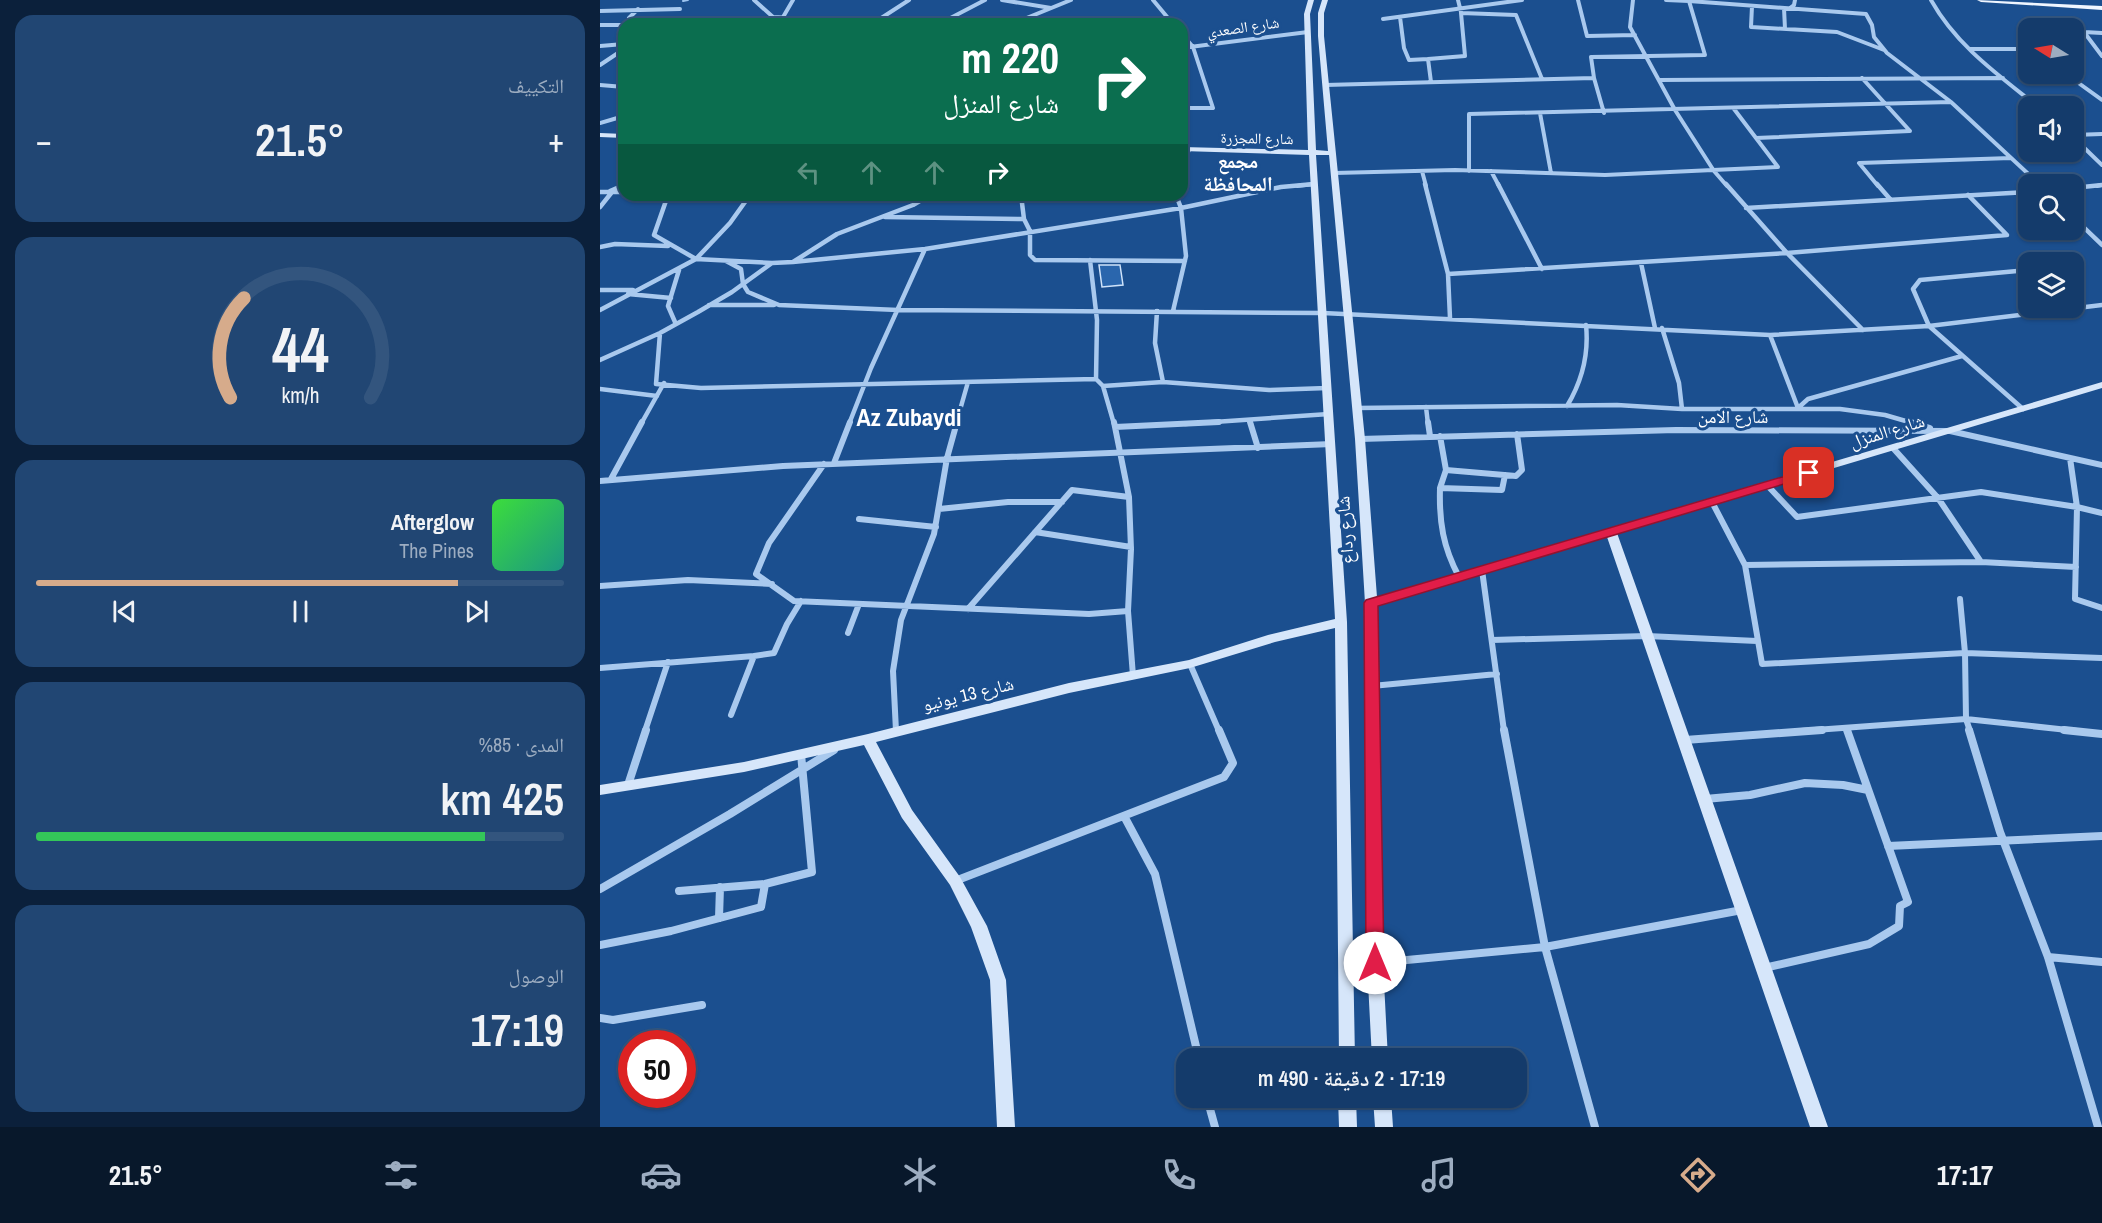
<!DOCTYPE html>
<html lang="ar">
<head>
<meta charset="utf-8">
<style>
	body { margin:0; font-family:"Archivo Narrow","Noto Naskh Arabic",sans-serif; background:#214673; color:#f1f3f6; direction:rtl; height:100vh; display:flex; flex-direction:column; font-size:22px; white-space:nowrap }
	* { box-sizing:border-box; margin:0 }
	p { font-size:20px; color:#9dadc1 }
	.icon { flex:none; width:33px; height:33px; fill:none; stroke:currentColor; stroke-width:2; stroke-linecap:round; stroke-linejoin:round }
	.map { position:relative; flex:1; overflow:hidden; direction:ltr }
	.details { display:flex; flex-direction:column; gap:15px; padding:15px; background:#0b203b; width:600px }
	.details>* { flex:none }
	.top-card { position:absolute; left:18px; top:18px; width:570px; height:183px; border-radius:18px; box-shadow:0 2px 4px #0004,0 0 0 2px #33557e; direction:rtl; background:#0b6e4f; color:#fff; overflow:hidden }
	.needle { width:39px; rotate:281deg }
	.tools { position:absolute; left:1418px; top:18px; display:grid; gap:12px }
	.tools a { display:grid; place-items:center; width:66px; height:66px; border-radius:12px; background:#143b6b; box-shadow:0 2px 4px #0004,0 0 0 2px #33557e; font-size:30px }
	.speed { position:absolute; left:18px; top:1030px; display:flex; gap:12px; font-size:30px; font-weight:700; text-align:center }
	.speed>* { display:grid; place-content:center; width:78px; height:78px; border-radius:50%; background:#143b6b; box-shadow:0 2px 4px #0004,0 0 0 2px #33557e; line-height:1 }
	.speed .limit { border:9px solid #d22; background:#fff; color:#111 }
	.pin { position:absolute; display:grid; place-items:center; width:51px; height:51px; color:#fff; margin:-26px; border-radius:12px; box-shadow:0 3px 9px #0006 }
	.me { position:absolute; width:66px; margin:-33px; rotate:0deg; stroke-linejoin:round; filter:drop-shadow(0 0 4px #0008) }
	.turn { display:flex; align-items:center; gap:21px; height:126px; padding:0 30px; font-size:27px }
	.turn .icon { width:78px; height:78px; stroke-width:2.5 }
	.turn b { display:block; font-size:42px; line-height:51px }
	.lanes { display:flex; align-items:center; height:57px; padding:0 30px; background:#0003; justify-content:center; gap:30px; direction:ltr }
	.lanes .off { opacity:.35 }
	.big { font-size:45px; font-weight:600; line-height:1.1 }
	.details .tile { flex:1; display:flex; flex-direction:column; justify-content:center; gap:9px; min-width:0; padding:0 21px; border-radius:18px; background:#214673 }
	.details .dial { align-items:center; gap:0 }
	.dial svg { height:156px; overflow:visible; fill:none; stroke:#33557e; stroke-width:7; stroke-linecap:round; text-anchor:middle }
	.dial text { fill:#f1f3f6; stroke:none }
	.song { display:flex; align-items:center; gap:18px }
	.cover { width:72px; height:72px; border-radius:9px; background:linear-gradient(135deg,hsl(120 70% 55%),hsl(170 70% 35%)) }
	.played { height:6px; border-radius:3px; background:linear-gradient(90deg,#d6ab8b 80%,#33557e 80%) }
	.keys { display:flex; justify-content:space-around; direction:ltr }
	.heat { display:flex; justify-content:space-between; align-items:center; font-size:33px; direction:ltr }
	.charge { height:9px; border-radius:4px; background:linear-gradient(90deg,#34c759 85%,#33557e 0) }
	.trip { position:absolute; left:576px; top:1048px; width:351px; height:60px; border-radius:18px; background:#143b6b; box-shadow:0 2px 4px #0004,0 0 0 2px #33557e; font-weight:600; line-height:60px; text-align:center; direction:rtl }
	.dock { display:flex; height:96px; justify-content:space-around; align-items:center; background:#08182b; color:#9dadc1 }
	.dock .icon { width:42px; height:42px }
	.dock .selected { color:#d6ab8b }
	.dock b { font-size:27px; color:#f1f3f6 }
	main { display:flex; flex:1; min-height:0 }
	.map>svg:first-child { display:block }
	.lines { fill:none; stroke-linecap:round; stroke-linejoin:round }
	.stream { stroke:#9cc4f0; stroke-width:2 }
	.building { fill:#2a66ad; stroke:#cfe3fa; stroke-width:1.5 }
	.street-far3 { stroke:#a9c9ee; stroke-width:4 }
	.street-far2 { stroke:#a9c9ee; stroke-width:4.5 }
	.street-far1 { stroke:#a9c9ee; stroke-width:6 }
	.street { stroke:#a9c9ee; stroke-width:8 }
	.secondary { fill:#d6e6fa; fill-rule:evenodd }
	.primary { fill:#f0f6ff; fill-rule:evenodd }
	.route { fill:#e11d48; stroke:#92132f; stroke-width:1.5 }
	.labels { text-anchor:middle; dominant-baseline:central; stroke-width:6; stroke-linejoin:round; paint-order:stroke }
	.far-street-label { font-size:15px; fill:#fff; stroke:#1b4f8f }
	.street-label { font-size:18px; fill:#fff; stroke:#1b4f8f }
	.far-district-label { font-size:20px; font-weight:bold; fill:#fff; stroke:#1b4f8f }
	.district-label { font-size:24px; font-weight:bold; fill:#fff; stroke:#1b4f8f }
</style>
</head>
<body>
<main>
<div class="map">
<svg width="1502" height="1127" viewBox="0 0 1502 1127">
	<rect width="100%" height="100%" fill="#1b4f8f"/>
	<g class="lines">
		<!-- stream -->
		<path class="stream" d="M83,1L88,0"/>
	</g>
	<!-- building -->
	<path class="building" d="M499,265H520L523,285L502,287Z"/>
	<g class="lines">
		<!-- street-far3 -->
		<path class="street-far3" d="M154,0L173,17L274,22
			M402,0L451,8
			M553,0L573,24
			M858,0L861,12
			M978,0L987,36L1035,35
			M1033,0L1030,27L1075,110L1114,171L1127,186
			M1066,0L1089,1
			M1331,0C1356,45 1397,74 1437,106
			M1152,6L1151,27L1237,32L1284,50
			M1184,8L1185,29
			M1190,8L1194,5L1195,0
			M0,11L80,9
			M800,17L804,48L809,60L828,59
			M29,18L38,9
			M783,19L922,0
			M179,24L193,0
			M272,24L309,0
			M339,24L385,0
			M412,24L471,0
			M559,24L572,22
			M0,25H24
			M1428,29H1426L1428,38
			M1473,31L1484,32
			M1502,33L1484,32L1502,56
			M582,34L593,47L613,108H582
			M0,46L24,44
			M582,48L708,32
			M1370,49H1428
			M0,65L24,49
			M1466,74L1502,100
			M994,78L991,57L1105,55L1089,1L1266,14L1272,25L1274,37L1287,53L1351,102L1439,184
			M1059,80L1403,78
			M831,82L828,59L865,56L861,13L916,15L942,79
			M0,85L24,87
			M725,85L994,78L1004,113
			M1134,109L1156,138L1310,131L1262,78
			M940,113L951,173
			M0,123L24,116
			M1473,135L1502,134
			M1473,137L1502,165
			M582,164L589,150
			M822,171L826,186
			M869,171V114L1351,102
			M891,171L899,186
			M734,173L855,170L1005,175L1178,167L1156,138
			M697,186L715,184
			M1278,186L1259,163L1411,158
			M1497,186L1502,185"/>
		<!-- street-far2 -->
		<path class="street-far2" d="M825,184L848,274L850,318
			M898,184L942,269
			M1126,184L1187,253L1263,330
			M1277,184L1290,199
			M1473,188L1502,185
			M10,191L24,185
			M0,192H24
			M68,195L54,235L96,259L172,263
			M0,207L12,192
			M1146,208L1428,192
			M285,217L424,219L421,195
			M1473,217L1502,245
			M424,219L430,231V255L435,260L585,261
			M0,247L15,244L68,246
			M490,260L497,320L496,379
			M126,261L141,269L143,284L148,292L179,305L298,310L723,313L1170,335L1329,326L1502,305
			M193,262L325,249L581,208L681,187L714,184
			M1041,263L1055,328
			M848,274L1187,253L1407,235L1368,195
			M0,290H33
			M28,294L71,298
			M1473,297L1484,307
			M109,305H174
			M0,310L96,259L130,223L150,195
			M557,311L555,343L563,382
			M573,311L586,256L581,208L576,195
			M75,322L68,306L79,270
			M1062,328L1079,383L1082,409
			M60,333L56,384L101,388L496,379L503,386L563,382L669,390L727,388
			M1170,335L1198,408L1208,399L1362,356
			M0,360L60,333L98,312L132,292L172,263L193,262L237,234L313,205L330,195
			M503,386L514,424
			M0,389L57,396
			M967,406C982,381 989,354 986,325
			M826,407L828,424
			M757,408L1017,405L1082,409H1240L1285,415L1316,424
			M1423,409L1329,326L1313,289L1320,280L1428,270
			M650,421L651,424
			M41,424L64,383
			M249,424L271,368L325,249
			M356,424L368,382
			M585,424L729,414"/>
		<!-- street-far1 -->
		<path class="street-far1" d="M514,422L529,497L531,549L528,611L533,676
			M650,422L658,448
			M828,422L830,436
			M1311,422L1330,428
			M515,427L619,422
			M840,436L846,470L840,488L902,490L905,475
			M760,439L1076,430L1350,431L1502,465
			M1293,448L1338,498L1381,562
			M1470,458L1477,507L1502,513
			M234,463L250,422
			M224,464L169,543L156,574L194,601L489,614L528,611
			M846,470L916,476L922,470L917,434
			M11,479L42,422
			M0,481L183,466L732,444
			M1167,485L1197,517L1381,492L1477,507L1475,599L1502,608
			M840,488C839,522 843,547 859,577
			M1112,502L1145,565L1381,562L1476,567
			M339,509L408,502H462
			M259,519L336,527
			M435,532L531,547
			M1145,565L1162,664L1365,653L1502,658
			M882,570L904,731
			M0,586L88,580L172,584
			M1360,599L1365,653L1366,719L1370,731
			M368,609L472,490L529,497
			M248,633L259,604
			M892,640L1047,636L1157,641
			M154,656L174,653L187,624L201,601
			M590,664L619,731
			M0,668L154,656L131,715
			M772,686L897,674
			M1247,729L1248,731
			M45,731L68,662
			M296,731L293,671L301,620L334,534L347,458L357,422
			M1201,731L1366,719L1477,731"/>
		<!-- street -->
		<path class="street" d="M904,730L945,947L995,1127
			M1369,730L1400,832L1448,957L1498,1127
			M1464,730L1502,734
			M1085,740L1222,730
			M28,785L46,730
			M1105,799L1150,795L1205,783L1243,785L1268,790
			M524,816L555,874L599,1059
			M1288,846L1502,836
			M355,881L624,777L633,763L619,730
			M0,889L130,814L234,750
			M79,891L165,884L212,872L201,754
			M119,918L120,887
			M0,945L71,931L161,907L165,884
			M1448,957L1502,962
			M775,963L945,947L1142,910
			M1164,968L1269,944L1299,926L1300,906L1308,902L1247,730
			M0,1018L13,1020L102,1005
			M607,1098L615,1127"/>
		<!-- secondary -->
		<path class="secondary" d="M708,0H714L710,14L716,150L728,151L718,36V13L722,0H728L724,13V36L765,439L777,597L1502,382V388L1017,533L1228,1127H1210L1007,537L777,605L783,963L788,1059H772L767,963L765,603L755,439L729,155H716L747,622L755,1059H739L735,628L675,642L590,668L469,693L276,742L312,810L360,877L387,926L406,980L415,1127H397L390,980L371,927L350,885L302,818L264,745L144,772L0,795V785L144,762L268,734L469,683L589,660L668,635L735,619L709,155L582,151V147L708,150L704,14Z
			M0,133L24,134V138L0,137Z
			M738,1098H756L757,1127H739Z
			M773,1098H791L793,1127H775Z"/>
		<!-- primary -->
		<path class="primary" d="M1377,0L1502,6V10L1381,2Z"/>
	</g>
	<!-- route -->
	<path class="route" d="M1209,469L1216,473L1214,475L778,606L784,963L781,969L775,971L768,969L766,963L764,603L766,600Z"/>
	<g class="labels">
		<!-- far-street labels -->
		<g class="far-street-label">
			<text transform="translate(643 27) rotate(-8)">شارع الصعدي</text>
			<text transform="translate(657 138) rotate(1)">شارع المجزرة</text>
		</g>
		<!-- street labels -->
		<g class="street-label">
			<text x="1133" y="416">شارع الامن</text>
			<text transform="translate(1287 431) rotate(-17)">شارع المنزل</text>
			<text transform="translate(745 530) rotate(-94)">شارع رداع</text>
			<text transform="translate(368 694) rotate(-14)">شارع 13 يونيو</text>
		</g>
		<!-- far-district labels -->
		<g class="far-district-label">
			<text x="638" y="160">مجمع<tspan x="638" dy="23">المحافظة</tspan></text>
		</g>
		<!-- district labels -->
		<g class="district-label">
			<text x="309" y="417">Az Zubaydi</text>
		</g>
	</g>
</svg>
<div class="tools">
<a><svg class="needle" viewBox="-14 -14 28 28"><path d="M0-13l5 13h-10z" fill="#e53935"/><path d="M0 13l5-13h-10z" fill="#9dadc1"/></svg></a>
<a><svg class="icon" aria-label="sound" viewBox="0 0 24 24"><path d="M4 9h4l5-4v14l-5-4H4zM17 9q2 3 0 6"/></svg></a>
<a><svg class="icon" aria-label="search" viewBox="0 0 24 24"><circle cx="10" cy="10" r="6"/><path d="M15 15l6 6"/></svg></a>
<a><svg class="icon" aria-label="layers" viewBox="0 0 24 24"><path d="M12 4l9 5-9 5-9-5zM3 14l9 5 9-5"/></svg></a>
</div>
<div class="speed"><div class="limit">50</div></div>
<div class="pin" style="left:1209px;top:473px;background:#d93025"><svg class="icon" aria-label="arrive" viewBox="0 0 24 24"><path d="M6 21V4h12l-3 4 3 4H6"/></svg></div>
<svg class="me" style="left:775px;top:963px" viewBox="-20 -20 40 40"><circle r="19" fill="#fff"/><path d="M0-13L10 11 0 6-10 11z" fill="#e11d48"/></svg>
<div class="trip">17:19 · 2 دقيقة · 490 m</div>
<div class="top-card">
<div class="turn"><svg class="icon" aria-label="right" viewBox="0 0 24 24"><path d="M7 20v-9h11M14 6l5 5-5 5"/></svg><div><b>220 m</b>شارع المنزل</div></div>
<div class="lanes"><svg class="icon off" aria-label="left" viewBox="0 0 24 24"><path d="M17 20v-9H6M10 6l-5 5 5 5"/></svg><svg class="icon off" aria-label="ahead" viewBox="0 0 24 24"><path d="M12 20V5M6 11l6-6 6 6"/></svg><svg class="icon off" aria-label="ahead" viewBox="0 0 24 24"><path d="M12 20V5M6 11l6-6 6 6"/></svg><svg class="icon" aria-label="right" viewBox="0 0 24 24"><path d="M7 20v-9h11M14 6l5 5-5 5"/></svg></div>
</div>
</div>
<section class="details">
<div class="tile"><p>التكييف</p>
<div class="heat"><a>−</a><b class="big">21.5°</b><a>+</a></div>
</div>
<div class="tile dial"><svg viewBox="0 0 100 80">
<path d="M14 69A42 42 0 1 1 86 69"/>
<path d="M14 69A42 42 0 0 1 21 18" stroke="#d6ab8b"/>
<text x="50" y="56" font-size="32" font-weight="700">44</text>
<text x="50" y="72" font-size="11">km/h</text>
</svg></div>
<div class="tile">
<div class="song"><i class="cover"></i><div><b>Afterglow</b><p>The Pines</p></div></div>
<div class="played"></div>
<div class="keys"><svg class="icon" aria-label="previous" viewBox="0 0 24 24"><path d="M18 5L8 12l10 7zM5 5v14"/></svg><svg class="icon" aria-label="pause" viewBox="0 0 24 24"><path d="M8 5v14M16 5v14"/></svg><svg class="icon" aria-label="next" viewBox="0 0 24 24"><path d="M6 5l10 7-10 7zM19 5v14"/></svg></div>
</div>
<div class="tile"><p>المدى · 85%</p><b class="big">425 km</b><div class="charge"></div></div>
<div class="tile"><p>الوصول</p><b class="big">17:19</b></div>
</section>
</main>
<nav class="dock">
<b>17:17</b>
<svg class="icon selected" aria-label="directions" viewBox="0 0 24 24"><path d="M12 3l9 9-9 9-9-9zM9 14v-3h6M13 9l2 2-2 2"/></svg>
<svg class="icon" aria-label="music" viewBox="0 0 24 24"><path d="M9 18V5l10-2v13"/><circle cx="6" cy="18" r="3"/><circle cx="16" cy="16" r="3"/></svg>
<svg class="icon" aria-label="phone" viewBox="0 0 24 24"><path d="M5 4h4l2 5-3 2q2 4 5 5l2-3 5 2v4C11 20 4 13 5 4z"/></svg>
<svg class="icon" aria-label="climate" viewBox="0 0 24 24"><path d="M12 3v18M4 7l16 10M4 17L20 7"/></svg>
<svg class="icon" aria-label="car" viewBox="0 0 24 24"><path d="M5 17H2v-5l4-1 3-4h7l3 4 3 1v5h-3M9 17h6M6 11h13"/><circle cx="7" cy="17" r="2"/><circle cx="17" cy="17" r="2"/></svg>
<svg class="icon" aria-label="filters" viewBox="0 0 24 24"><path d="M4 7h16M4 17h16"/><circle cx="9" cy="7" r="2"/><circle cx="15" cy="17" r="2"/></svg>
<b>21.5°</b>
</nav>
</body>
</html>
